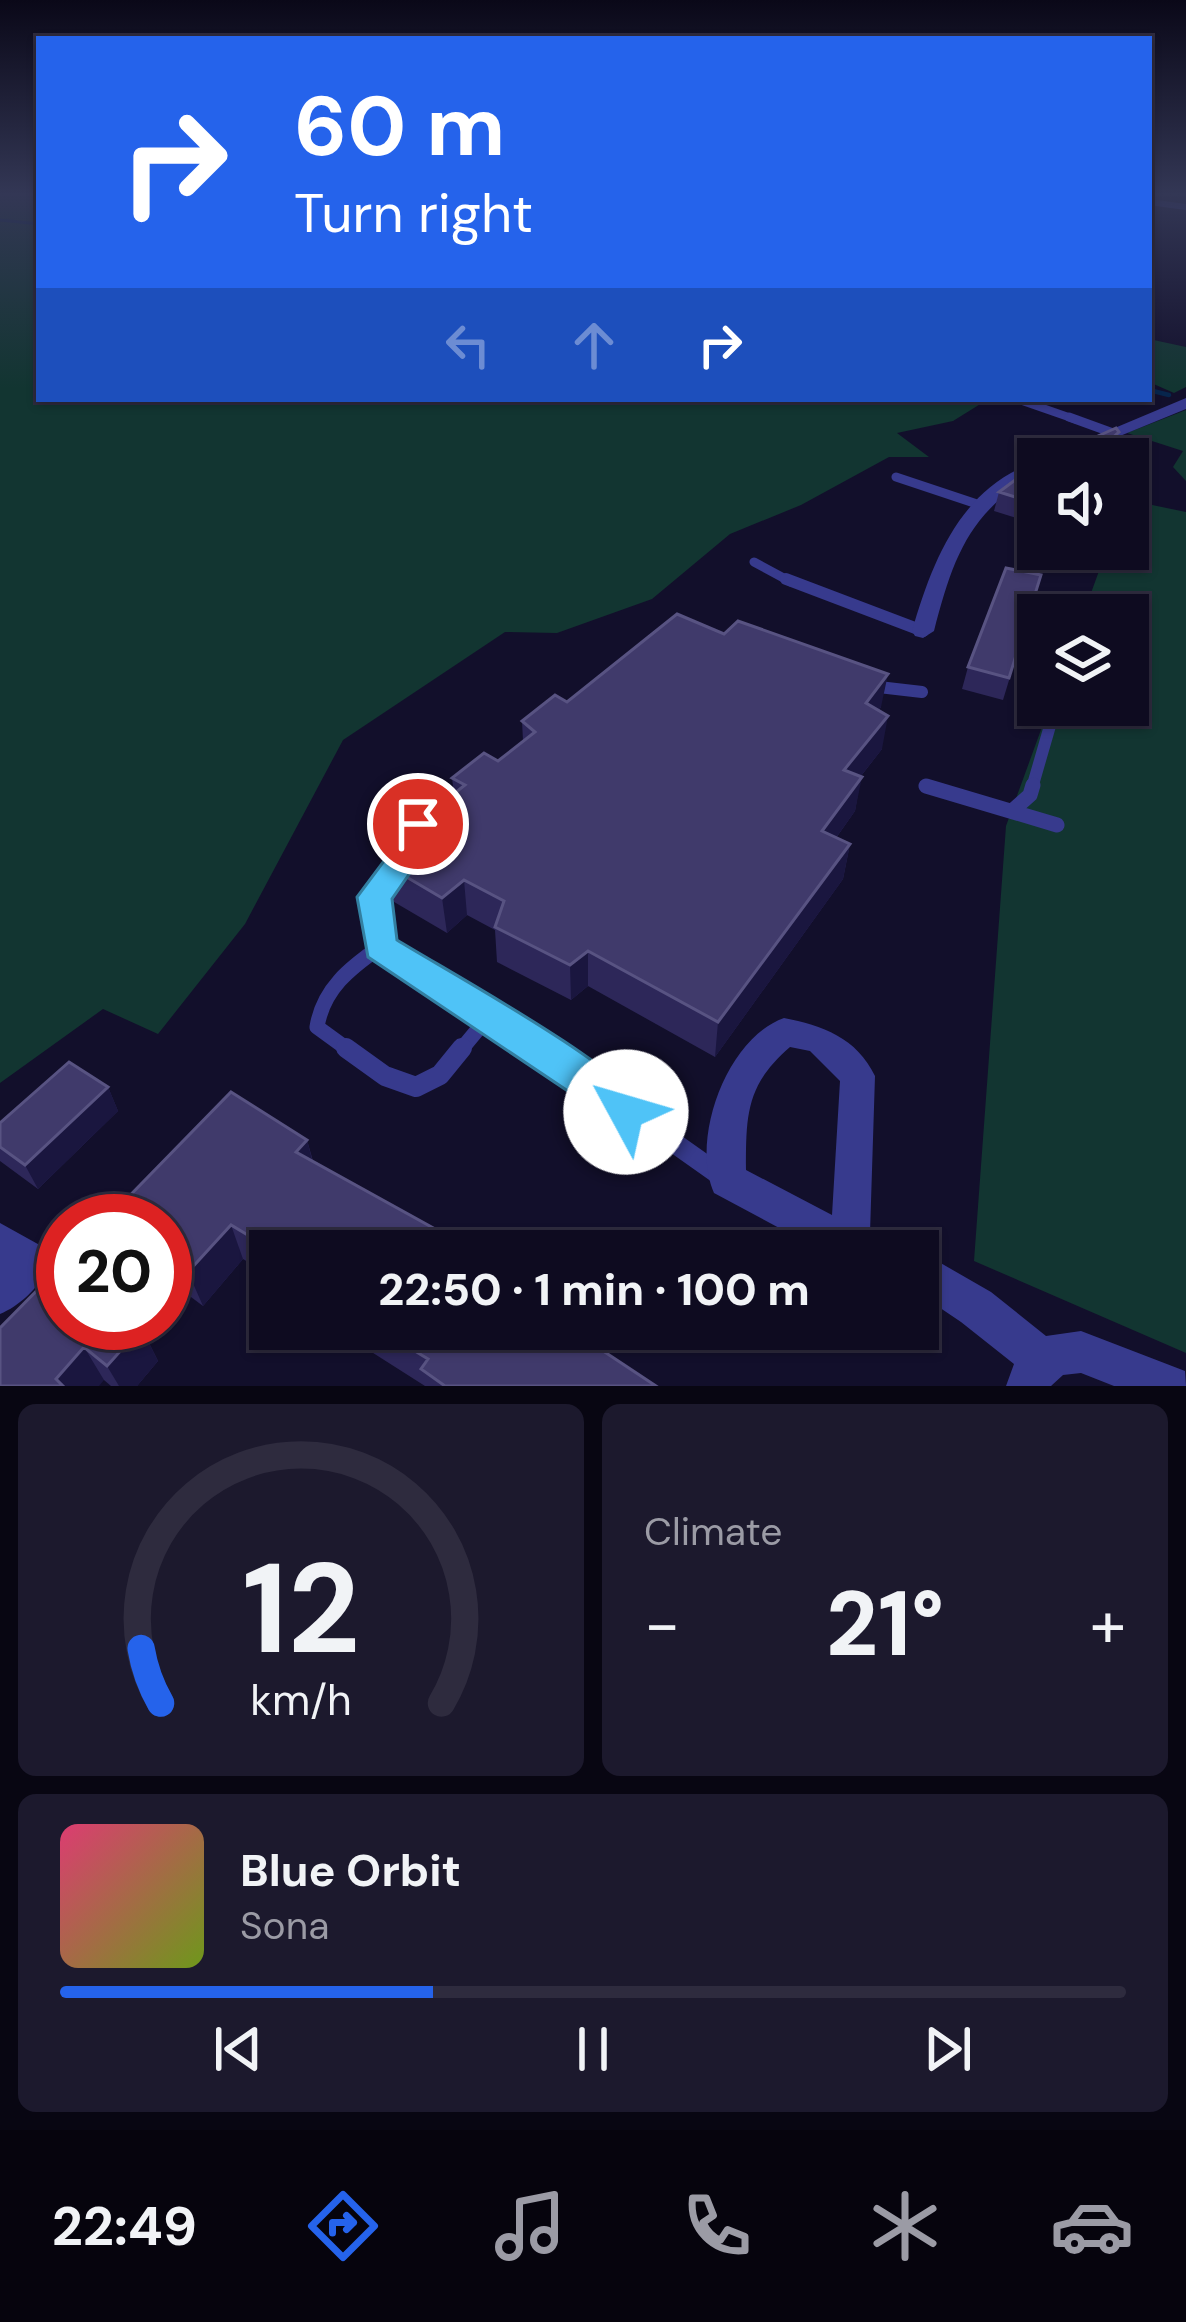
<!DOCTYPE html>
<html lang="en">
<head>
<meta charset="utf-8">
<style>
	body { margin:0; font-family:"DM Sans",sans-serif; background:#1c192d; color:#f1f3f6; height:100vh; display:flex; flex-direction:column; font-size:45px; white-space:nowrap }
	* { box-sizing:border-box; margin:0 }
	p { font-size:39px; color:#9b9ba5 }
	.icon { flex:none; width:66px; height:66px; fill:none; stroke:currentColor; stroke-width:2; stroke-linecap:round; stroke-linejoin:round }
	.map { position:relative; height:1386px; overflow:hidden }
	.panel { display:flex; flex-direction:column; gap:18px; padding:18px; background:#080612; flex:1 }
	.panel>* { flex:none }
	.top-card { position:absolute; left:36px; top:36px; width:1116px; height:366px; border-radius:0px; box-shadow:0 3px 9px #0004,0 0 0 3px #2e2b3e; background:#2563eb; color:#fff; overflow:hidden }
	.buttons { position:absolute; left:1017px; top:438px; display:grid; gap:24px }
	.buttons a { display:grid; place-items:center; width:132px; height:132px; border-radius:0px; background:#0e0b20; box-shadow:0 3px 9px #0004,0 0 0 3px #2e2b3e; font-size:60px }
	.speed { position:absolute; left:36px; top:1194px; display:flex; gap:24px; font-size:60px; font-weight:700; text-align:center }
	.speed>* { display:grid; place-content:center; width:156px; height:156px; border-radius:50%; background:#0e0b20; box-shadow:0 3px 9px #0004,0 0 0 3px #2e2b3e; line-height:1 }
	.speed .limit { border:18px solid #d22; background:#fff; color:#111 }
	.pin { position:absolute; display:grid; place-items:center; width:102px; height:102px; color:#fff; margin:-51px; border:6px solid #fff; border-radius:50%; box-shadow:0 3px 12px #0007 }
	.me { position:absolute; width:132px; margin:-66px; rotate:309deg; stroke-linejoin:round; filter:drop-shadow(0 0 9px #0008) }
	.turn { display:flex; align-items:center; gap:42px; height:252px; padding:0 60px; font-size:54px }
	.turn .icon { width:156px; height:156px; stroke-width:2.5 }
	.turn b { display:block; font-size:84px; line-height:102px }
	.lanes { display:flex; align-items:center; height:114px; padding:0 60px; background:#0003; justify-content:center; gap:60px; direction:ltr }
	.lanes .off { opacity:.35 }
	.big { font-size:90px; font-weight:800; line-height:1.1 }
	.panel .tile { flex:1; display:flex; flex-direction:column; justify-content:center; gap:18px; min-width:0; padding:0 42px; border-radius:18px; background:#1c192d }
	.panel .dial { align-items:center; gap:0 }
	.dial svg { height:312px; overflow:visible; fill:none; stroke:#2e2b3e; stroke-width:7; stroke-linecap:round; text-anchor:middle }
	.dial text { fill:#f1f3f6; stroke:none }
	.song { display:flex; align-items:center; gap:36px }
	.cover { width:144px; height:144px; border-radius:18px; background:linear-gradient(135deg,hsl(340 70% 55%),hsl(80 70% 35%)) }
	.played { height:12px; border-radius:6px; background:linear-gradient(90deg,#2563eb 35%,#2e2b3e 35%) }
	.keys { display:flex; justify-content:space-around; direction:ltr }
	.heat { display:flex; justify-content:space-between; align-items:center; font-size:66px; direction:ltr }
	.panel .tiles { flex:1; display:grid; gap:18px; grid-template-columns:1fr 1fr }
	.tile:last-child { grid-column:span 2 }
	.trip { position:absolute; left:249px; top:1230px; width:690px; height:120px; border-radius:0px; background:#0e0b20; box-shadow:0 3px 9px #0004,0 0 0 3px #2e2b3e; font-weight:800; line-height:120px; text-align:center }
	.tabs { display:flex; height:192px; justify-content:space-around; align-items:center; background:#06040d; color:#9b9ba5 }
	.tabs .icon { width:84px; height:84px }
	.tabs .on { color:#2563eb }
	.tabs b { font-size:54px; color:#f1f3f6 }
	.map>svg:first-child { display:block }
	.green { fill:#123531 }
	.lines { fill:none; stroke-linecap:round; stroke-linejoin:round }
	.stream-far1 { stroke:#07254c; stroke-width:3 }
	.stream { stroke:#07254c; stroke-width:4.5 }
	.service-far5 { stroke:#373a8d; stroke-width:6 }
	.service-far4 { stroke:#373a8d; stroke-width:8 }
	.service-far3 { stroke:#373a8d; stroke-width:9 }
	.service-far2 { stroke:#373a8d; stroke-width:12 }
	.service-far1 { stroke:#373a8d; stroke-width:15 }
	.service { stroke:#373a8d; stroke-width:20 }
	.minor { fill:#373a8d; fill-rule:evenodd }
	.wall { fill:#2d2759 }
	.shaded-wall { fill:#1a163f }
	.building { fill:#403a6b; stroke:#585382; stroke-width:3 }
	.route { fill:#4fc3f7; stroke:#337fa1; stroke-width:3 }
</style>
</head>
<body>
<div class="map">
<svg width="1186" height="1386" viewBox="0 0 1186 1386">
	<rect width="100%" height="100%" fill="#120f2b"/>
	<!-- green -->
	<path class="green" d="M0,194H39V399H978L982,403L953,421L897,433L929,457H889L801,505L730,534L652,599L557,633L505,632L343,740L245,924L158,1034L103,1009L0,1083Z
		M1149,339L1186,347V387L1174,393L1149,382Z
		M1186,410V481L1173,467L1183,451L1127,433Z
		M1128,500L1186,512V1353L974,1261L1006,826L1050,705H1128V615H1083L1107,549H1128Z"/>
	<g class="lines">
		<!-- stream-far1 -->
		<path class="stream-far1" d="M0,220L39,224"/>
		<!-- stream -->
		<path class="stream" d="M1149,390L1169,395"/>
		<!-- service-far5 -->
		<path class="service-far5" d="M1149,202L1186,207"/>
		<!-- service-far4 -->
		<path class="service-far4" d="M1017,399L1077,420"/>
		<!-- service-far3 -->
		<path class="service-far3" d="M1069,417L1113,433
			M896,477L977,504
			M754,562L791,582"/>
		<!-- service-far2 -->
		<path class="service-far2" d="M786,579L923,631
			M870,686L922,692
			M926,786L931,788
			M1032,788L1056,705"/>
		<!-- service-far1 -->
		<path class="service-far1" d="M926,786L1057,825
			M1012,811L1030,795L1033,785
			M395,870L375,897L380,947L544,1051
			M350,1051L317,1027C323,989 350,968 380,947
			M460,1051L489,1016"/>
		<!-- service -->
		<path class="service" d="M346,1048L385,1076L416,1087L440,1075L462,1048
			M540,1048L721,1176"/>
		<!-- minor -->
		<path class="minor" d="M1186,398V409L1093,447L1079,443Z
			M1038,461V473C969,511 953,558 934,631L923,638L915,636L912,631C933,559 961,487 1038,461Z
			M784,1018C822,1025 857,1038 875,1076L870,1233L880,1237L886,1251H822L714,1193C690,1139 727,1038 784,1018ZM790,1047L810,1051L840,1081L832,1215L746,1170C746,1115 746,1085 790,1047Z
			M0,1223L45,1248L51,1262C42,1284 22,1305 0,1314Z
			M918,1250L991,1292L1046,1336L1081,1331L1185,1371L1186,1386H1114L1081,1373L1063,1375L1051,1386H1006L1014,1364L961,1322L918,1293Z"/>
	</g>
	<!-- wall -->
	<path class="wall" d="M1038,463V510L1026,521L994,511L999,492Z
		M1041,575L1003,700L962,689L968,667Z
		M567,702L881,707L879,710L882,749L861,776L855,811L836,838L850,844L843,879L715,1057L588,986L571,1000L497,962L495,930L467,915L447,933L389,899L383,863L454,794L452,778L498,761L523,741L522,721Z
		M108,1087L118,1111L38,1189L0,1161V1123Z
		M307,1140L313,1161L475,1251H270V1275L243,1259L203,1306L183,1291L165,1311V1221Z
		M63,1323H155L145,1335L158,1361L137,1386H111L104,1380L0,1386Z
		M313,1329H570L656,1386H425L359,1344L353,1353Z"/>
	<!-- shaded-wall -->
	<path class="shaded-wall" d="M1128,447L1125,459H1104Z
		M1038,495V510L1026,521L1031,502Z
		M888,674L881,707L860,737L866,703Z
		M888,716L882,749L838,805L844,770Z
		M862,777L855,811L816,866L822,831Z
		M850,844L843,879L715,1057L718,1022Z
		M464,880L467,915L447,933L442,898Z
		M588,951V986L571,1000L570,965Z
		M108,1087L118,1111L38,1189L25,1165Z
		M307,1140L316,1175L296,1152Z
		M231,1225L243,1259L203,1306L188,1272Z
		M167,1257L183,1291L165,1311V1260Z
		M127,1323H155L145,1335L158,1361L137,1386H119L107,1366Z
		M346,1329H354L359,1344L353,1353Z
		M84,1347L104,1380L99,1386H60L56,1379Z"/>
	<!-- building -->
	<path class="building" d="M1116,428L1119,432L1110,440L1128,447L1104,459H1046Z
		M1038,463V495L1031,502L999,492Z
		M1006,568L1041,575L1009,678L968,667Z
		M677,614L724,634L738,621L888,674L866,703L888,716L844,770L862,777L822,831L850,844L718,1022L588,951L570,965L495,927L504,901L464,880L442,898L383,863L411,828L465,785L452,778L484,753L498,761L535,732L522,721L555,695L567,702Z
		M69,1062L108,1087L25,1165L0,1147V1123Z
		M231,1092L307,1140L296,1152L475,1251H274L231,1225L188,1272L167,1257L165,1260V1221H105Z
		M63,1264V1323H135L141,1328L107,1366L84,1347L56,1379L63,1386H0V1328Z
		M379,1329H570L656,1386H445L421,1369L428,1359Z"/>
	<!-- sky -->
	<linearGradient id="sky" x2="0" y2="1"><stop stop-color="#0a0818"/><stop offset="0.5" stop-color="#333755"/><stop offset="1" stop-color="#333755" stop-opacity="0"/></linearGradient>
	<rect width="1186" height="388" fill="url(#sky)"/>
	<!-- route -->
	<path class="route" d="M418,813L429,816L433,824L421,857L392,899L397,940C447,971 627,1069 647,1112L641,1125L626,1130L368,957L357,897L390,853L406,816Z"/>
</svg>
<div class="buttons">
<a><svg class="icon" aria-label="sound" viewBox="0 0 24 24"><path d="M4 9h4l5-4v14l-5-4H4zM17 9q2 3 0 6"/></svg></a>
<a><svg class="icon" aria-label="layers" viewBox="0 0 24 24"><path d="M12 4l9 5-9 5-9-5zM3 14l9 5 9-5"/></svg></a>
</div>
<div class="speed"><div class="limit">20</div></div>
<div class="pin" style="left:418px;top:824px;background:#d93025"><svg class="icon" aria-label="arrive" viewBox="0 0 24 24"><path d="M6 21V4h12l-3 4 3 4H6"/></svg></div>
<svg class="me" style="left:626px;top:1112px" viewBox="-20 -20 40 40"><circle r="19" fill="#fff"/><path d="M0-13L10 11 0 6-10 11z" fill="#4fc3f7"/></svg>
<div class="trip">22:50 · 1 min · 100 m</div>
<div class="top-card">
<div class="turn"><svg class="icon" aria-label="right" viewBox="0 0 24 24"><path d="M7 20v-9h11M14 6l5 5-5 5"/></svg><div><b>60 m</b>Turn right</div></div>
<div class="lanes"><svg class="icon off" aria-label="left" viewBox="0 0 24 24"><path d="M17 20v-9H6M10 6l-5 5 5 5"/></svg><svg class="icon off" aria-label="ahead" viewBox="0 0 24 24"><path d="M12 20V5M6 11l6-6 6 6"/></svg><svg class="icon" aria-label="right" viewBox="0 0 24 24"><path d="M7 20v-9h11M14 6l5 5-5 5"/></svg></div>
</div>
</div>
<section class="panel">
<div class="tiles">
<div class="tile dial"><svg viewBox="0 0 100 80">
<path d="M14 69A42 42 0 1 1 86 69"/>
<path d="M14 69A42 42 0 0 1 9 55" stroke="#2563eb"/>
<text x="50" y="56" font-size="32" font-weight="700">12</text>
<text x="50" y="72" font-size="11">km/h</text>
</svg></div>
<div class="tile"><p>Climate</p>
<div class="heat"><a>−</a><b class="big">21°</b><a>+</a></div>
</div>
<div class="tile">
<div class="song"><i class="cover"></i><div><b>Blue Orbit</b><p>Sona</p></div></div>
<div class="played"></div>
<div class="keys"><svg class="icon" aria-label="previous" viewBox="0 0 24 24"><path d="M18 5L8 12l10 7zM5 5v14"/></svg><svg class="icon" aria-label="pause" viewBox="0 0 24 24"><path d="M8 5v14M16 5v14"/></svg><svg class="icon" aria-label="next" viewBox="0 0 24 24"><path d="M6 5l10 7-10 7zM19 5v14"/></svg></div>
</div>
</div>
</section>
<nav class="tabs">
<b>22:49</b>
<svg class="icon on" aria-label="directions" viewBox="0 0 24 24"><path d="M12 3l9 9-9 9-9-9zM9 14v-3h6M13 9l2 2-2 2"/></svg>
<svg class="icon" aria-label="music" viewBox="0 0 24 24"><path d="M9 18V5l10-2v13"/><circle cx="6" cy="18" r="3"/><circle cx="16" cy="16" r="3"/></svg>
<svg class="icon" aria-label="phone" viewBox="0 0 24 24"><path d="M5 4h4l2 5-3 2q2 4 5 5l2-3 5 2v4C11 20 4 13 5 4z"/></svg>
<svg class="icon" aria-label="climate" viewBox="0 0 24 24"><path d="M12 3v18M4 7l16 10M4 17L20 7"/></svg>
<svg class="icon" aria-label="car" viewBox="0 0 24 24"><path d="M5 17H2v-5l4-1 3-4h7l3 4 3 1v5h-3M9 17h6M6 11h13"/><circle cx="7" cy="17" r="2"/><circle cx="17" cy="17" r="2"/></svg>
</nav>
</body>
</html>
